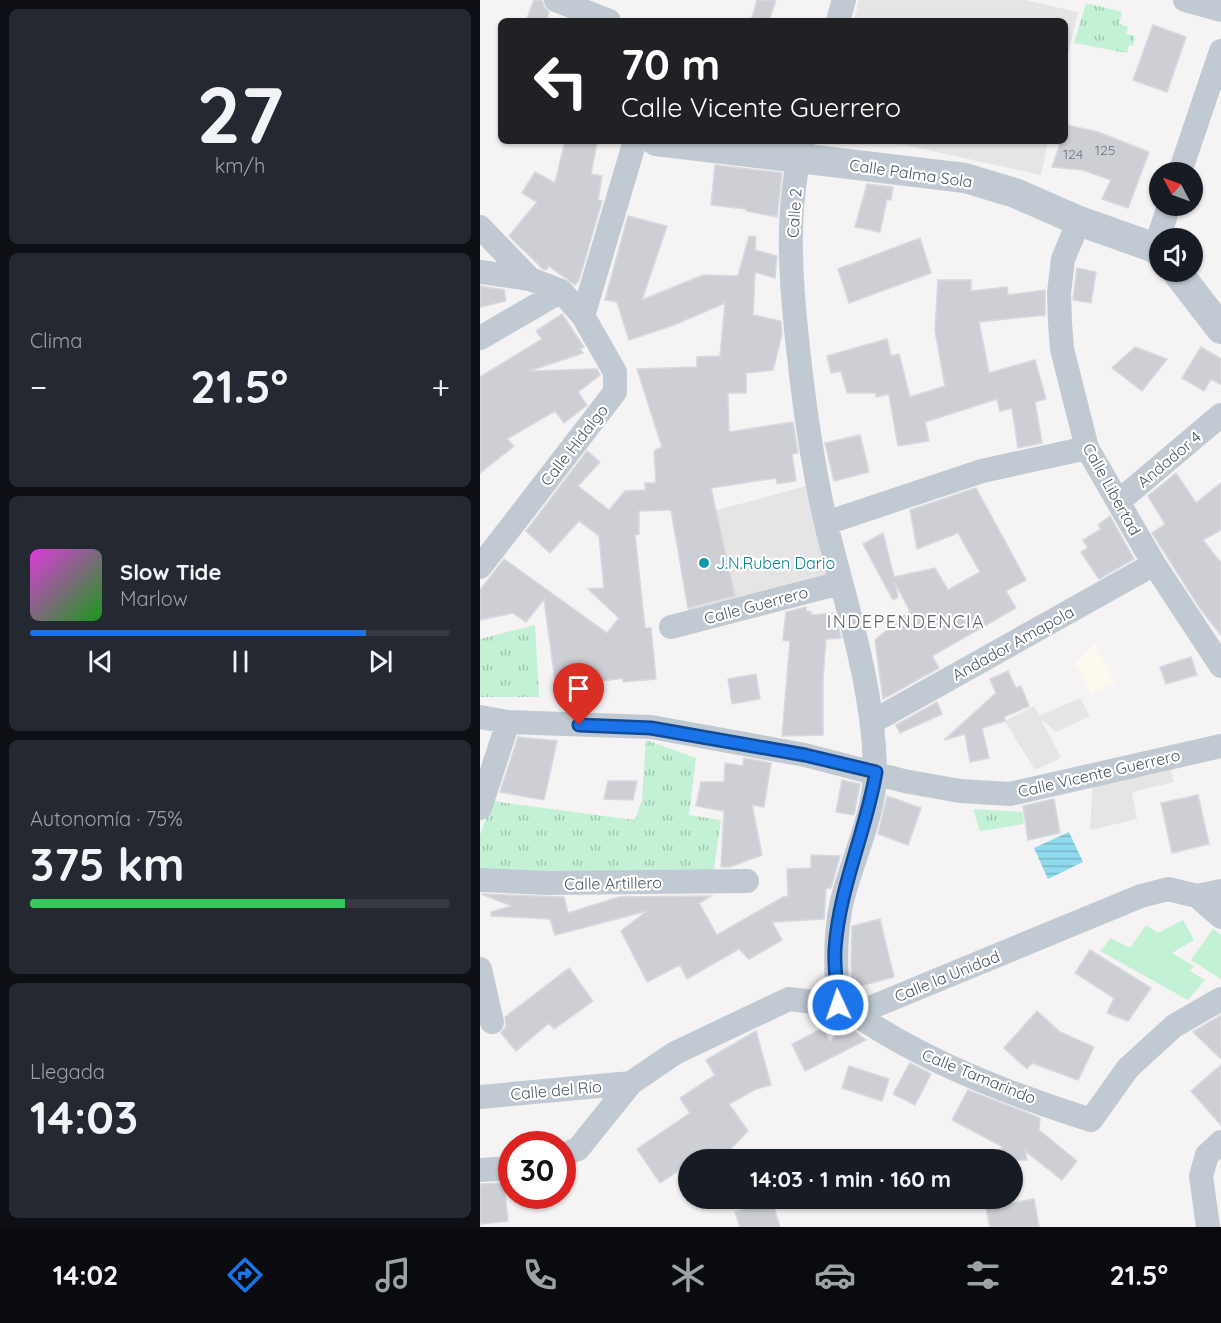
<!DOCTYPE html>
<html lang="es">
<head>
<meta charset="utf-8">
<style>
	body { margin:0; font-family:Quicksand,sans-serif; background:#242831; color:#f1f3f6; height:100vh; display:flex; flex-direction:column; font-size:22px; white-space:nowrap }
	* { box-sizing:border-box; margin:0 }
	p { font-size:20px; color:#9ea1a6 }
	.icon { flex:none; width:33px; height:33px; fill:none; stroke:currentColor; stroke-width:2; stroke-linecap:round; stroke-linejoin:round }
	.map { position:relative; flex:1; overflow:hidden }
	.details { display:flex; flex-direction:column; gap:9px; padding:9px; background:#0d0f14; width:480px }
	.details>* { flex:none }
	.hud { position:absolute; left:18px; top:18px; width:570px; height:126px; border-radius:9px; box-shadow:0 2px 4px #0004; background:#202124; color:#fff; overflow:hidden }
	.needle { width:39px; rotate:311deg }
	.fabs { position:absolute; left:669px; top:162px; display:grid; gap:12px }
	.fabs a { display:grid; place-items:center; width:54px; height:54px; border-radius:50%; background:#171b24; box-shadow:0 2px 4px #0004; font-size:30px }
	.speed { position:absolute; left:18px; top:1131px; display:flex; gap:12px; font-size:30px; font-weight:700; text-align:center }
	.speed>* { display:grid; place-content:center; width:78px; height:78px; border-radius:50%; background:#171b24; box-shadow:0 2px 4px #0004; line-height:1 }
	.speed .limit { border:9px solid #d22; background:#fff; color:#111 }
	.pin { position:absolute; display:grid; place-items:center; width:51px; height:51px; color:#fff; margin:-62px -26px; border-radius:50% 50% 50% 0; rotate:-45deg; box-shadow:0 0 6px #0007 }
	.pin .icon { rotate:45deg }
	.me { position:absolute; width:66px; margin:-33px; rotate:357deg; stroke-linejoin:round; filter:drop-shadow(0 0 4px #0008) }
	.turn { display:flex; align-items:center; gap:21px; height:126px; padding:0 24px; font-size:27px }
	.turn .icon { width:78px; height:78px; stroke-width:2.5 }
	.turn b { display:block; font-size:42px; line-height:51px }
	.big { font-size:45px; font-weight:700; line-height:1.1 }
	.details .tile { flex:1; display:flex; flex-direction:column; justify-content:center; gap:9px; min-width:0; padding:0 21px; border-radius:9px; background:#242831 }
	.details .dial { align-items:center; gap:0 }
	.dial b { font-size:78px; line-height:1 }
	.song { display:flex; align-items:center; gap:18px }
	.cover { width:72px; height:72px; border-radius:9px; background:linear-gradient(135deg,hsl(300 70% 55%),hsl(120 70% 35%)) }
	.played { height:6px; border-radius:3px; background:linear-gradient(90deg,#1a73e8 80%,#363941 80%) }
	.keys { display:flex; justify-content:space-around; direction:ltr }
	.heat { display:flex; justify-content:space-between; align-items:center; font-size:33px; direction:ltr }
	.charge { height:9px; border-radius:4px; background:linear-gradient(90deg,#34c759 75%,#363941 0) }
	.trip { position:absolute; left:198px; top:1149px; width:345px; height:60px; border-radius:30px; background:#171b24; box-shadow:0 2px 4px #0004; font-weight:700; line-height:60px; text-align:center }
	.tabs { display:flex; height:96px; justify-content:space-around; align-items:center; background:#090b0e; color:#9ea1a6 }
	.tabs .icon { width:42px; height:42px }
	.tabs .active { color:#1a73e8 }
	.tabs b { font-size:27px; color:#f1f3f6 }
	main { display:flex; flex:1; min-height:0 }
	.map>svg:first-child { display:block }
	.commercial { fill:#fdf9ef }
	.education { fill:#e6e4e5 }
	.grass { fill:url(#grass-tufts) }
	.park { fill:#c3f1d5 }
	.water { fill:url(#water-rules) }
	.building { fill:#cdcfd5; stroke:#d7d9de; stroke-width:1.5 }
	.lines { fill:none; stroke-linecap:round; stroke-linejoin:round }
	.minor { stroke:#c1cad2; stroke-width:24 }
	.tertiary { stroke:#c1cad2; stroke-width:30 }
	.route-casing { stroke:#114b97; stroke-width:15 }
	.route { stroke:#1a73e8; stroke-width:10 }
	.culture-dot { fill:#0f9aa8; stroke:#fff; stroke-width:2 }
	.labels { text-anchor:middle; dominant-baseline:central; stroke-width:4.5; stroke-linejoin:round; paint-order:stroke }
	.number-label { font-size:14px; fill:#6b747e }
	.street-label { font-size:16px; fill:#4a5661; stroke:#fff }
	.culture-label { font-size:16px; fill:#0d838f; stroke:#fff; text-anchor:start }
	.neighbourhood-label { font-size:18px; letter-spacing:1.5px; fill:#5f6368; stroke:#fff }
</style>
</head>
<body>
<main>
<section class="details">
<div class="tile dial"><b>27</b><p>km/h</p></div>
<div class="tile"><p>Clima</p>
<div class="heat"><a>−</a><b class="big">21.5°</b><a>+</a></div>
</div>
<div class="tile">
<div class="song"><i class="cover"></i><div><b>Slow Tide</b><p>Marlow</p></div></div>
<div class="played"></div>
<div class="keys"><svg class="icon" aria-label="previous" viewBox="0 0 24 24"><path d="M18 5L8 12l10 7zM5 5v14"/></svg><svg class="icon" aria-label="pause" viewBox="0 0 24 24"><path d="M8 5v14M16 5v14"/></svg><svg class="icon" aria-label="next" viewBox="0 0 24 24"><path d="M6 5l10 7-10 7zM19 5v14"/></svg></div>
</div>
<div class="tile"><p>Autonomía · 75%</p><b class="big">375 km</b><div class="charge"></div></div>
<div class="tile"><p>Llegada</p><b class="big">14:03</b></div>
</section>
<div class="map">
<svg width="741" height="1227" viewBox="0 0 741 1227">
	<defs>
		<pattern id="grass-tufts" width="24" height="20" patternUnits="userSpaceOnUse" patternTransform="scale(1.5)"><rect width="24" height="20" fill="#c3f1d5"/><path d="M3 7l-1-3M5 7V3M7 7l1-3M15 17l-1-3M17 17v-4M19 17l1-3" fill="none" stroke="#a0c6b0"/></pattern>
		<pattern id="water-rules" width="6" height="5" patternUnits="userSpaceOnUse" patternTransform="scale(1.5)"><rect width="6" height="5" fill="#90daee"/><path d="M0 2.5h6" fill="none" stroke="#78b4c4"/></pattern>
	</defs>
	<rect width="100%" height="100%" fill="#f5f3f3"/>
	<!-- commercial -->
	<path class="commercial" d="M615,644L635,683L611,693L595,664Z"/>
	<!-- education -->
	<path class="education" d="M379,0H545L598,12L585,68V21H374Z
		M407,141H568L561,175Z
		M330,485L351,576L209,616L193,522Z
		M600,698L610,716L576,732L560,718L581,758L555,770L525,721L554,706L559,716Z
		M690,767L694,782L652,792L657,819L610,830L613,782Z"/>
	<!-- grass -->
	<path class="grass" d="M606,3L642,12L639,24L648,27L646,34L655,36L653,46L649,45L647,53L594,43Z
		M55,625L59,697H0V639Z
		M166,740L216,758L209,815L241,820L233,875L0,872V835L12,801L155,820L162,800Z
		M493,809L542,812L544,824L500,831Z"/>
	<!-- park -->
	<path class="park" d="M703,920L714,940L692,953L714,966L710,971L725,980L708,1000L620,951L631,938L650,948L666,925L678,933Z
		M733,929L741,935V979L711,960Z"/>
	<!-- water -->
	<path class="water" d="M589,832L603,862L568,879L554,848Z"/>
	<!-- building -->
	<path class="building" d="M54,0H62L65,8L69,12L66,21H46Z
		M277,0H296L289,21H271Z
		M673,25L706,37L687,92L653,80Z
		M587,125L618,132L669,152L648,208L622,199L631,180L603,170L572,167L581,141H585Z
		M85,141L117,143L111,174L122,176L118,200L122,201L99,280L95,285L69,266L66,270L63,269L29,236L57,202L42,193L55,172L75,183Z
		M235,165L302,173L297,217L266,211V209L231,205Z
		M387,184L413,187L411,200L407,199L400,232L375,227Z
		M148,216L187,226L162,300L223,275L258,276L269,236L276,237L275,250L297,256L295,278L275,272L273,315L301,321L302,334L293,370L266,373V393H248L249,432L313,422L318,453L312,454L316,481L297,484L296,478L231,488L255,596L208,608L191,510L159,511V534L155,535L165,628H171L176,679L143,682V678L76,688L64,599L46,622L33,613L0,620V590L24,559L127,633L139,618L108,589L124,588L119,536L99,521L70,553L46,531L107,451L120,462L98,486L129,510L145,491L165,490V483H176L174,451L182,447L157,369L217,367V357L240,356L245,303L194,325L149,340L137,302L125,300Z
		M440,238L451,273L369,303L358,269Z
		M597,268L616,272L611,303L593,300Z
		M458,280H491V291L527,287L528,295L565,290V315L499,322L509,373L555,360L566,399L555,402L562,443L538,448L532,408L520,411L517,399L445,422L449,441L418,446L409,394L396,397V393H367L361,371L351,373L347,356L407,339L411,356L419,354L430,397L465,386L455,331Z
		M0,286L24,290L26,301L0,307Z
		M82,314L104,347L100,349L103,353L49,371L117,369L120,375L98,392L107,405L84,423L75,411L27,439L34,446L0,473V377L62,339L56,331Z
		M655,347L687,359L662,391L632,368Z
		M721,347L741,359V385L731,379L724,391L702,378Z
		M380,435L389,472L354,481L345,443Z
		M696,473L716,503L741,483V530L723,540L741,563V635L719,607L672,533L685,524L668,496Z
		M496,488L546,580L526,591L536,608L452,656L459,668L403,699L395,640L430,611L415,583L418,597L413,600L383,544L403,533L414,577L455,568L468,590L500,572L478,533L437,549L430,510Z
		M630,516L654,559L619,579L601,552L608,548L603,540L621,529L618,525Z
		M326,607V611L331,612V615L355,613L361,638L346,639L343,678V735L302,736L310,641L303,640L306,612Z
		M711,657L717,675L686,684L680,667Z
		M528,671L536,688L541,686L549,706L524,717L525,721L502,728L509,758L490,762L485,734L464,740L516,693L510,679Z
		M276,674L280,699L252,704L248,679Z
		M457,702L462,714L420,733L416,725Z
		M38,737L77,741L64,800L20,792Z
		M264,758L291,763L284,807L272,805L282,855L250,867H241L244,811L216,806L221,782H244L245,763L263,766Z
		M362,780L380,784L374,815L356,812Z
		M128,781H157L153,800L124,799Z
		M718,795L729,844L692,853L681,803Z
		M407,796L441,808L428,845L398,834Z
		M574,799L580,833L548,840L543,806Z
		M331,855L360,856L351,888H346L344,919L292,922L302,940L269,959L259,949L207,979L200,965L167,982L141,931L167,911L75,935L70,919L11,916V912L32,906L1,894L84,897L88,913L139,897L231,896L219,903L237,935L303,897L308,896L307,869L331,868Z
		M400,919L414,977L373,988L371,965L372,926Z
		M610,950L671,988L648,1021L627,1013L634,998L595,973Z
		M89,968L113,1001L74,1029L69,1023L36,1051L21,1033L26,1026L25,1017Z
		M557,1011L580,1032L614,1047L598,1080L552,1063L547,1069L524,1048Z
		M741,1015V1059L713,1032Z
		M364,1024L386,1040L325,1071L312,1044L343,1028L350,1042Z
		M276,1031L291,1085L276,1089L249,1104L268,1131L240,1160L229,1150L215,1160H208V1164L180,1183L157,1149L210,1113L200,1098L235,1075L226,1060Z
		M430,1063L451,1074L435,1105L413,1094Z
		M741,1065V1125L711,1091Z
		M369,1066L409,1079L402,1101L362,1088Z
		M488,1090L560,1118L559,1130L597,1161L582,1180L545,1151L547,1160H506L523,1147L472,1120Z
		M24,1183L28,1221L0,1224V1184Z
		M554,1199L559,1227H510L506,1208Z
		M292,1201L300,1227H260L255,1212Z"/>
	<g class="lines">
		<!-- minor -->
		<path class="minor" d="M76,0L129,21
			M705,0L741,10
			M358,21L364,0
			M323,141C304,210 311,287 319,357C326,420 335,482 351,544C370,617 394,694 395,770C396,811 372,860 362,901C354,936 356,969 358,1005
			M700,172L741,51
			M599,221L583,259L579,293L580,323L582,349L607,448L674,564L741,666
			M0,227L50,279L81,291L103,316L135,372V392L0,567
			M675,248L689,206
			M0,272L50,279
			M103,316L155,141
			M0,338L81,291
			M638,502L741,415
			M346,523L502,471L607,448
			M191,627L361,583
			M0,717L28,722L171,727L325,755L424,781L480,791L530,794L741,746
			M392,722L674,564
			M0,808L28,722
			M0,880L67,883L267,881
			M717,896L741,917
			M0,969L12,1022
			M375,1014C446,1062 529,1094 611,1120L648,1068L694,1026L741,999
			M0,1097L151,1083
			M82,1155L98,1149L151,1083L195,1053L309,999L358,1005L375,1014L661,896L688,889L717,896L741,891
			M0,1170L32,1168
			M728,1227L721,1176L727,1155L741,1142"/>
		<!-- tertiary -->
		<path class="tertiary" d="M176,141L485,178L535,193L599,221L675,248L680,253
			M697,272L741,329"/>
	</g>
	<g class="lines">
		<!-- route casing -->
		<g class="route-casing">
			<path id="route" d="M99,725L171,728L325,755L396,772C386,832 359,888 355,949C354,967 357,986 358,1005"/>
		</g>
		<!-- route -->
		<use href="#route" class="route"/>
	</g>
	<!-- markers -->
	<circle class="culture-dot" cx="224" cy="563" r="6"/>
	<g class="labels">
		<!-- number labels -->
		<g class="number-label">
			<text x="625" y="150">125</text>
			<text x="593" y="154">124</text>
		</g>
		<!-- street labels -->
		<g class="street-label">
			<text transform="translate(431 173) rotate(8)">Calle Palma Sola</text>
			<text transform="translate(314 213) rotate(-86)">Calle 2</text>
			<text transform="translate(94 445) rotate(-52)">Calle Hidalgo</text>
			<text transform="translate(689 459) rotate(-40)">Andador 4</text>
			<text transform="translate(632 489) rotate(61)">Calle Libertad</text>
			<text transform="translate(276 605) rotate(-15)">Calle Guerrero</text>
			<text transform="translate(533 643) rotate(-29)">Andador Amapola</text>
			<text transform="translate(619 773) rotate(-13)">Calle Vicente Guerrero</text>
			<text transform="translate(133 883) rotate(-1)">Calle Artillero</text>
			<text transform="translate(467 976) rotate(-22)">Calle la Unidad</text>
			<text transform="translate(499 1076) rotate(22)">Calle Tamarindo</text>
			<text transform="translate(76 1090) rotate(-5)">Calle del Río</text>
		</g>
		<!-- culture labels -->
		<g class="culture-label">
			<text x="236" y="563">J.N.Ruben Dario</text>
		</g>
		<!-- neighbourhood labels -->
		<g class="neighbourhood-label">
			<text x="426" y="621">INDEPENDENCIA</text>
		</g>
	</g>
</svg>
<div class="fabs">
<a><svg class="needle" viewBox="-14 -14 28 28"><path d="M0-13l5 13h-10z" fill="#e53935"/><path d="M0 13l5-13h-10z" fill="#9ea1a6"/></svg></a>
<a><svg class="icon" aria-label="sound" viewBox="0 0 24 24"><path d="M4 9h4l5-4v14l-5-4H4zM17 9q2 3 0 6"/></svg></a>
</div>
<div class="speed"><div class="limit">30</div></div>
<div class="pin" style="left:99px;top:725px;background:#d93025"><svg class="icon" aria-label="arrive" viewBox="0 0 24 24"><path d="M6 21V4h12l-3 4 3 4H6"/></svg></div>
<svg class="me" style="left:358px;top:1005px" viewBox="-20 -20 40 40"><circle r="17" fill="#1a73e8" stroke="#fff" stroke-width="3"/><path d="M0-11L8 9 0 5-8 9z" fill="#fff"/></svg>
<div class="trip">14:03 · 1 min · 160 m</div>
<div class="hud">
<div class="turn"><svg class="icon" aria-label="left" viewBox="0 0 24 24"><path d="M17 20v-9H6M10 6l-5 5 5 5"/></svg><div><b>70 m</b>Calle Vicente Guerrero</div></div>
</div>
</div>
</main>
<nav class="tabs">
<b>14:02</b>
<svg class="icon active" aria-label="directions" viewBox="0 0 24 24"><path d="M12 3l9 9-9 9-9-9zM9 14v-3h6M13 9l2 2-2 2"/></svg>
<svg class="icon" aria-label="music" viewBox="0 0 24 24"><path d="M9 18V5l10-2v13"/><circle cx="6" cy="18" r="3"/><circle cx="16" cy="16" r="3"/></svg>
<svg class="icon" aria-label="phone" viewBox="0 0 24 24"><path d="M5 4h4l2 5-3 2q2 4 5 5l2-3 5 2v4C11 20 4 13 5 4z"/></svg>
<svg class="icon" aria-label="climate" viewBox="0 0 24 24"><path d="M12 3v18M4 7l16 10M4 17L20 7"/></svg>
<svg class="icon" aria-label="car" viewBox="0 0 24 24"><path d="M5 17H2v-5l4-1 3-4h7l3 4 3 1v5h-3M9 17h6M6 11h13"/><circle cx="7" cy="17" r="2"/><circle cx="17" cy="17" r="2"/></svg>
<svg class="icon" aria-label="filters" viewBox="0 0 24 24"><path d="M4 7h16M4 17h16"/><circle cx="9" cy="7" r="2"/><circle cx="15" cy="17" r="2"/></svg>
<b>21.5°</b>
</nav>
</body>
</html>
